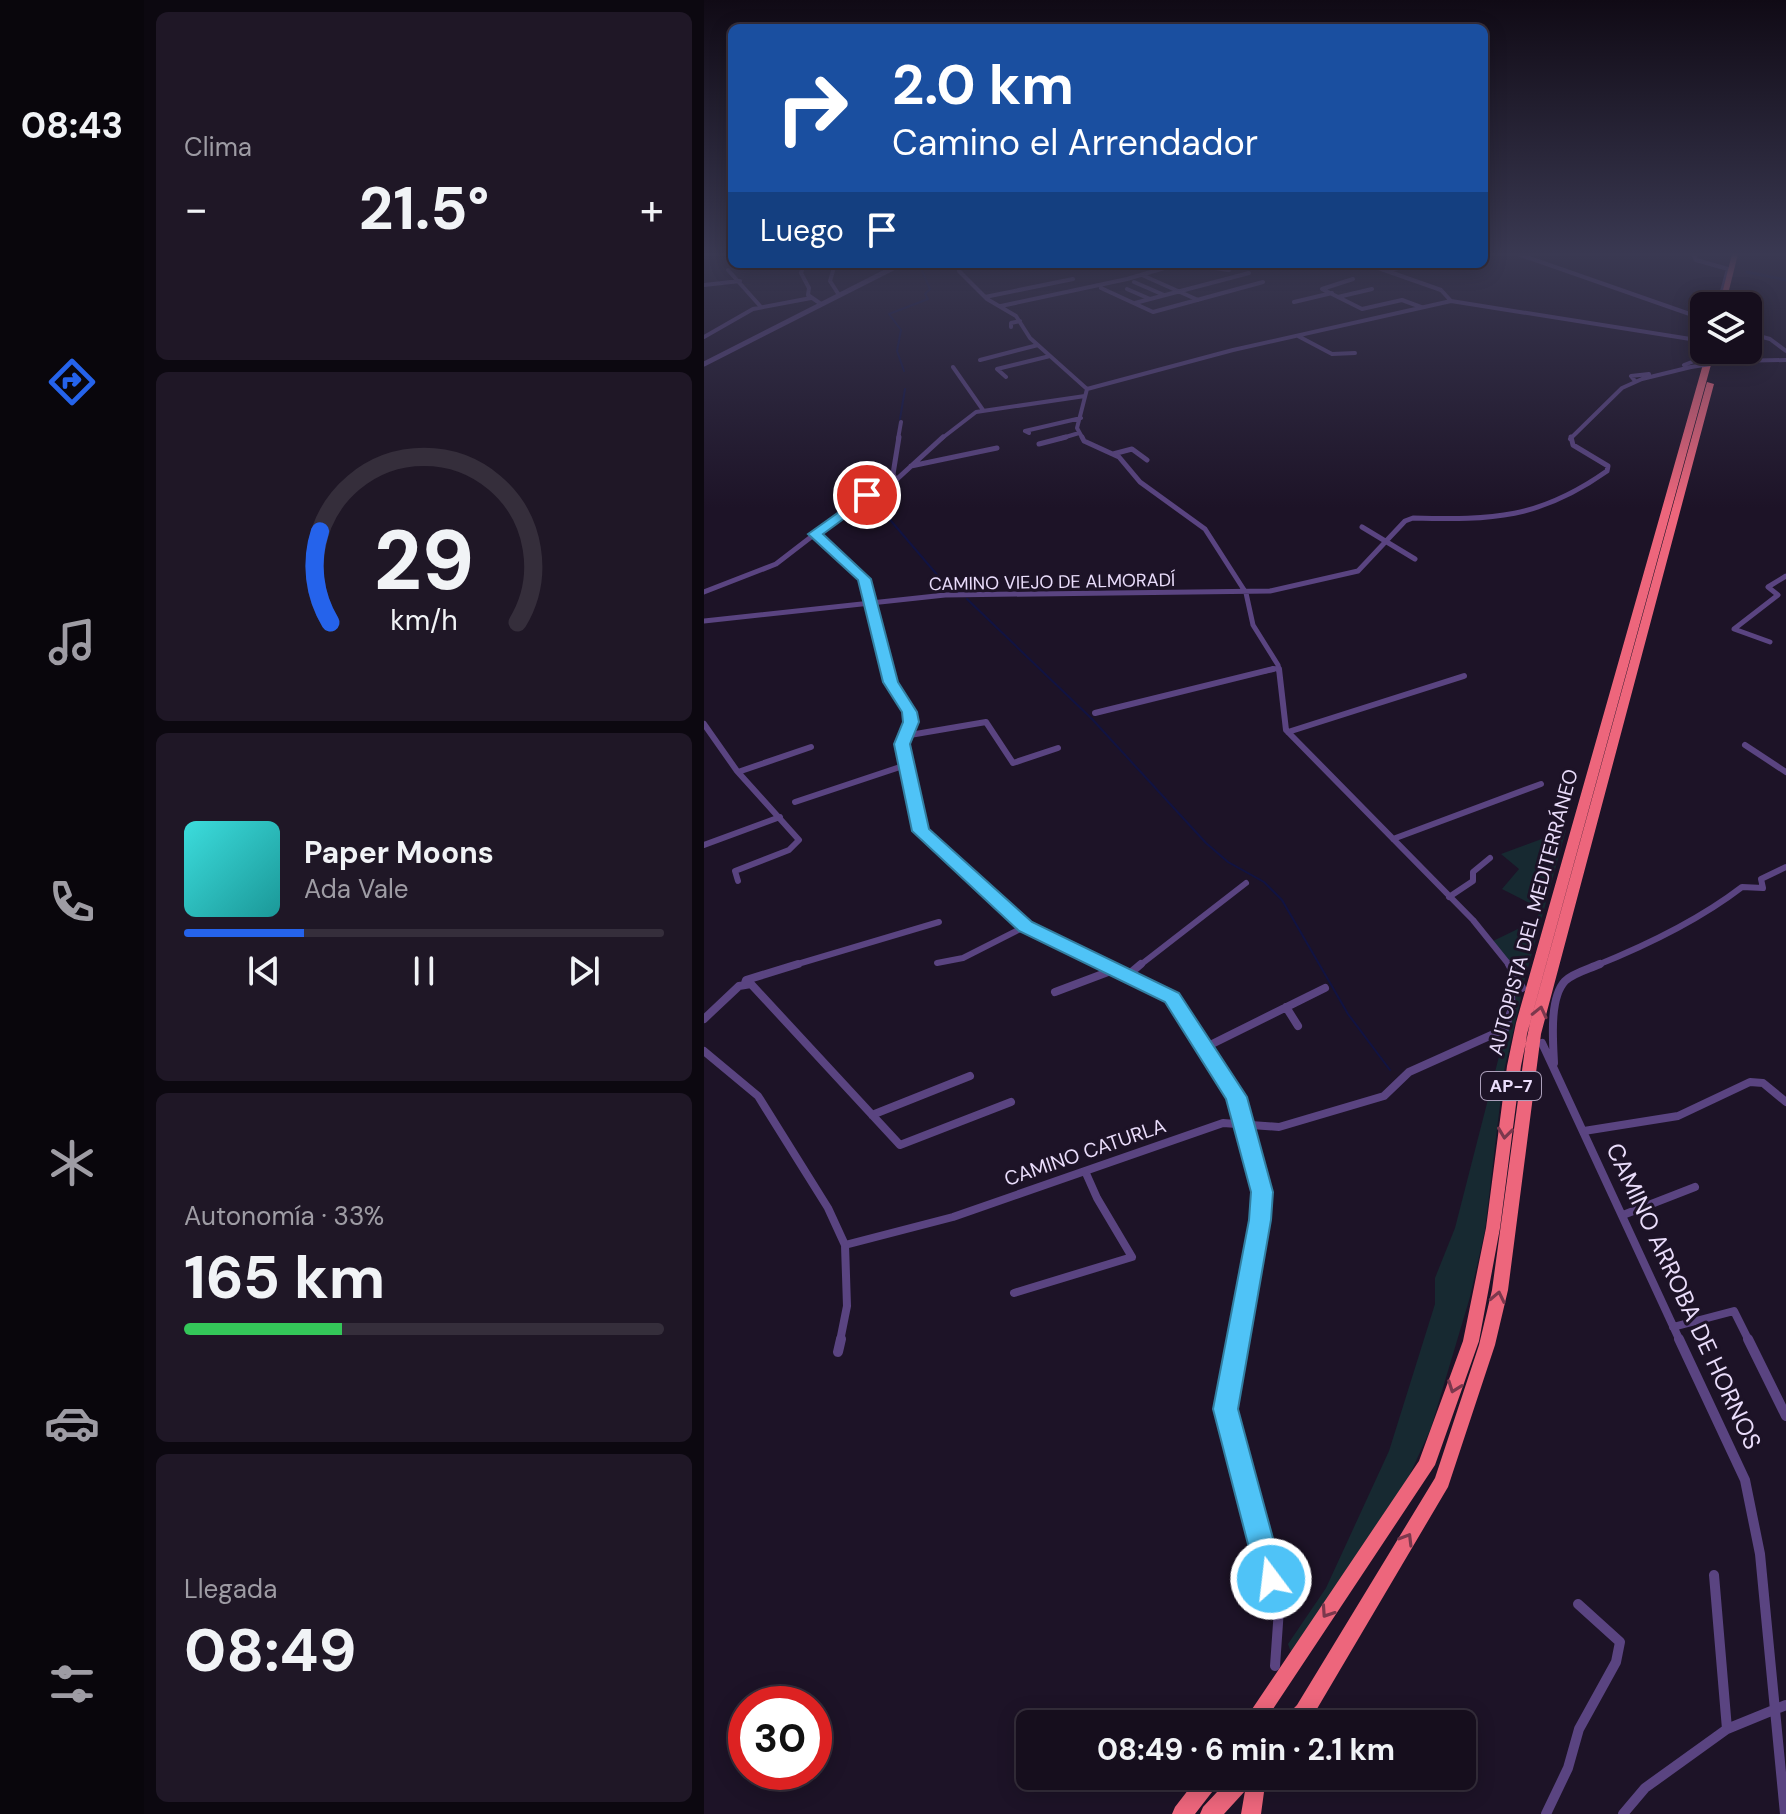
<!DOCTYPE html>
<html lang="es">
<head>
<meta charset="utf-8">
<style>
	body { margin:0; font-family:"DM Sans",sans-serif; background:#1f1726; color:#f1f3f6; height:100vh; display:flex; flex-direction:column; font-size:30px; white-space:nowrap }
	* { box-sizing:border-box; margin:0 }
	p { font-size:26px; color:#9e9ca4 }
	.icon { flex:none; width:44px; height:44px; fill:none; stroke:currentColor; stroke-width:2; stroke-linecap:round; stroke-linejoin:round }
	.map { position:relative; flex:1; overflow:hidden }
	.details { display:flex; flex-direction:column; gap:12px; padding:12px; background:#0c0810; width:560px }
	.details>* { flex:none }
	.guide { position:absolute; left:24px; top:24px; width:760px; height:244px; border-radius:12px; box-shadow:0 4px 20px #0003,0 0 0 2px #352e3b; background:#1a4fa0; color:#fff; overflow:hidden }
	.controls { position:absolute; left:986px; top:292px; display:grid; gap:16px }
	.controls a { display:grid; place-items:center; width:72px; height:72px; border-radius:12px; background:#160e1d; box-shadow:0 4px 20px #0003,0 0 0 2px #352e3b; font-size:40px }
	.speed { position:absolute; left:24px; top:1686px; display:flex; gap:16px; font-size:40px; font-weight:700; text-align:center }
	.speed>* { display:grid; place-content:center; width:104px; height:104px; border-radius:50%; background:#160e1d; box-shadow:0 4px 20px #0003,0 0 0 2px #352e3b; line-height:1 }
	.speed .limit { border:12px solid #d22; background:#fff; color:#111 }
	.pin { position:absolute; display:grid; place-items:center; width:68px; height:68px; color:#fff; margin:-34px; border:4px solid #fff; border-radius:50%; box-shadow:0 2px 8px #0007 }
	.me { position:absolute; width:88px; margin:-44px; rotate:345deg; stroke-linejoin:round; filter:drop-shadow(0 0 6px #0008) }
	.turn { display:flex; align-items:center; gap:28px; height:168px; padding:0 32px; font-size:36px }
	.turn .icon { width:104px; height:104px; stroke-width:2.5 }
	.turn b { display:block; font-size:56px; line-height:68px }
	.then { display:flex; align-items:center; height:76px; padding:0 32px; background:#0003; gap:16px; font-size:30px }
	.big { font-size:60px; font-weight:700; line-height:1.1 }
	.details .widget { flex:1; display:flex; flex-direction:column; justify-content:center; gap:12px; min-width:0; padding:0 28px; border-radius:12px; background:#1f1726 }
	.details .dial { align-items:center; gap:0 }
	.dial svg { height:208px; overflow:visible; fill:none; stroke:#352e3b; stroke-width:7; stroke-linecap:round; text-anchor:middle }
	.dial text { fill:#f1f3f6; stroke:none }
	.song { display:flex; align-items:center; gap:24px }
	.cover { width:96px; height:96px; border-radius:12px; background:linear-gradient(135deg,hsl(180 70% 55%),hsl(180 70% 35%)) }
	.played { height:8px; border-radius:4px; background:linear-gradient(90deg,#2563eb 25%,#352e3b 25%) }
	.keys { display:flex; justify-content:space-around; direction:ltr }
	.heat { display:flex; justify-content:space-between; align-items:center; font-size:44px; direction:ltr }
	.charge { height:12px; border-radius:6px; background:linear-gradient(90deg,#34c759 33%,#352e3b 0) }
	.trip { position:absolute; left:312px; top:1710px; width:460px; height:80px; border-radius:12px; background:#160e1d; box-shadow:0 4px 20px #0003,0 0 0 2px #352e3b; font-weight:700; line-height:80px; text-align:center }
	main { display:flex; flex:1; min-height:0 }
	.tab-bar { display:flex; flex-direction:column; width:144px; justify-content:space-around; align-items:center; background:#09060c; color:#9e9ca4 }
	.tab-bar .icon { width:56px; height:56px }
	.tab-bar .selected { color:#2563eb }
	.tab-bar b { font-size:36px; color:#f1f3f6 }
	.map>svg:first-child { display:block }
	.green { fill:#172931 }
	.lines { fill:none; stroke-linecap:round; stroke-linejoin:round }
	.stream { stroke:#111342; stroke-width:2 }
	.canal { stroke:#111342; stroke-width:3 }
	.minor-far4 { stroke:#5a4481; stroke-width:4 }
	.minor-far3 { stroke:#5a4481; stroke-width:5 }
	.minor-far2 { stroke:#5a4481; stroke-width:6 }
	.minor-far1 { stroke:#5a4481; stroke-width:8 }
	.minor { stroke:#5a4481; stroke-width:10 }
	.tertiary { stroke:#5a4481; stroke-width:5 }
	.motorway { fill:#ed667c; fill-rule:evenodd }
	.minor-bridge { stroke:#5a4481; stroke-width:4 }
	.oneway { stroke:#7b384d }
	.route { fill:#4fc3f7; stroke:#337fa1; stroke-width:2 }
	.labels { text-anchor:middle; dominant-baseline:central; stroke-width:6; stroke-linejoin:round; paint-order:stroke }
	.far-street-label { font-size:18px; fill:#eaddfb; stroke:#1d1327 }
	.shield { fill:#1d1327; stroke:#aca0bb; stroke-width:2 }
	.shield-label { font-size:18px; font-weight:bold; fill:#eaddfb }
	.street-label { font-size:20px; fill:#eaddfb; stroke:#1d1327 }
	.near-street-label { font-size:24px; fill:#eaddfb; stroke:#1d1327 }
</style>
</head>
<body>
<main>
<nav class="tab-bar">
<b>08:43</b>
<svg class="icon selected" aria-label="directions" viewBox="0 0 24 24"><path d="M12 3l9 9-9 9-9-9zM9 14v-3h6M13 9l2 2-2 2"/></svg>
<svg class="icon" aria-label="music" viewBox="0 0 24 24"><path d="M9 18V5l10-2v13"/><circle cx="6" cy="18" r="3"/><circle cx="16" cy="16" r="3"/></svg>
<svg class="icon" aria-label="phone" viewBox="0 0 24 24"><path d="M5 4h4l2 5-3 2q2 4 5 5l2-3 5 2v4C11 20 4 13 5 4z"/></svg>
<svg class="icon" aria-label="climate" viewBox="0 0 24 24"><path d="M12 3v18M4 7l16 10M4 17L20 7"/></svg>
<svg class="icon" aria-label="car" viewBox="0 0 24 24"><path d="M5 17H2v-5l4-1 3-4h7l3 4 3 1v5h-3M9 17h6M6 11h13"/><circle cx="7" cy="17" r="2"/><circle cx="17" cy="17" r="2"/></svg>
<svg class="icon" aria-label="filters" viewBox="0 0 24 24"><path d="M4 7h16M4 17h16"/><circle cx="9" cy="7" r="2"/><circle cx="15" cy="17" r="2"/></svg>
</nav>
<section class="details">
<div class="widget"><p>Clima</p>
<div class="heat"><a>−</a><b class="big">21.5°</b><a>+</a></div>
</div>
<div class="widget dial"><svg viewBox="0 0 100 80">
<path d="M14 69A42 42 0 1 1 86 69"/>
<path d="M14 69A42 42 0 0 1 10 34" stroke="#2563eb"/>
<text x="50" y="56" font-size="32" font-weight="700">29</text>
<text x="50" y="72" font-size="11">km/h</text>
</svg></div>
<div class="widget">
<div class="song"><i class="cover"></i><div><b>Paper Moons</b><p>Ada Vale</p></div></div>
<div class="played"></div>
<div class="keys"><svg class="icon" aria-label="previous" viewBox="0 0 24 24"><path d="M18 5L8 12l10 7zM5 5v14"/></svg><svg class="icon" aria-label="pause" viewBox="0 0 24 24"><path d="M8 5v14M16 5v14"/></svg><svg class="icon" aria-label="next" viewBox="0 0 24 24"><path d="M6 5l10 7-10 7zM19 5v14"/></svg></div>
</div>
<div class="widget"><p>Autonomía · 33%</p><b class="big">165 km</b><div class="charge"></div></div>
<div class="widget"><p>Llegada</p><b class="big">08:49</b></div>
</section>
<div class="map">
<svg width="1082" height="1814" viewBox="0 0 1082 1814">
	<rect width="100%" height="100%" fill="#1d1327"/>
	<!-- green -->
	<path class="green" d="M862,830L819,986L789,941L832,920L837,909L798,889L815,869L797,854Z
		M815,990L817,998L800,1071L781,1230L766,1297L727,1428L697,1494L588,1655L584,1644L622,1588L685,1451L731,1304V1278L751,1228L801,1033L813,1004L810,993Z"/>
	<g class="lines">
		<!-- stream -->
		<path class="stream" d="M200,371L193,351L197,330L185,314L224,299L221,294L226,289L215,264
			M196,419L201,389
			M186,485L182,515L235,577L255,593
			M263,599L388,719L502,843L524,862L560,882L578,900L644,1014L686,1070"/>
		<!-- canal -->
		<path class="canal" d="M1043,272L1082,280"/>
		<!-- minor-far4 -->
		<path class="minor-far4" d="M814,254L1000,319
			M989,254L992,260L1024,269L1014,306
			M100,264L97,273L105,288L104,295L117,304
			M131,264L126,281L135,295
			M254,264L255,271L283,299L312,316L326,338L383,389L373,428L379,439
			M482,264L525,270
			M663,264L737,290L747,301
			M24,270L57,307
			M683,271L708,264
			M438,275L494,300
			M649,279L618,289L658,309L698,300L717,307
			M430,282L460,295
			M0,285L36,281
			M397,288L449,312L559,282
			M423,289L446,299
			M281,297L369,279
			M634,297L668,289
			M590,302L628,293
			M431,303L545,273
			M297,306L423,279L474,264
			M307,327V323L316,321
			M1044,333L1066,339L1082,351
			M594,336L628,354L651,353
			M0,337L49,309L107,298
			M276,360L334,345
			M1027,361L1082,360
			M980,365L998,358L1000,340
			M249,367L279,410
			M302,377L293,369L346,356
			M931,381L927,376L945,374
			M383,389L529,350L747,301L999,341
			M325,433L321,431L377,418
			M194,439L197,422
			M237,439L272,412L381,396
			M355,439L375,433
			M866,439L918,388L938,379L987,367"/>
		<!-- minor-far3 -->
		<path class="minor-far3" d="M378,437L380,441L415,457L436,482L501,529L542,593L549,625L574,665L575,671
			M335,444L362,437
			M409,454L428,449L443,460
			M207,466L293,448
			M192,480L189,474L195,437
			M658,527L711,559
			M111,534L161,579L183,671
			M0,592L72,564L146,507L192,480L239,437
			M0,621L241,595L566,591L654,571L701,521L709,518C789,520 835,519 903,471L904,466L869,445L867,437
			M1066,642L1030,629L1074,595L1064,587L1082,576
			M561,671L575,668"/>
		<!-- minor-far2 -->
		<path class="minor-far2" d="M183,669L186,682L205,712L207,722L198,744L217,831L322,926L405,966
			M575,669L582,730L769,920L806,966
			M391,713L569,669
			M0,724L33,771L95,840L85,850L31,871L34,881
			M584,732L760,676
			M200,736L282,722L309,763L354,748
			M1041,745L1082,772
			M34,772L107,747
			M91,802L202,765
			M689,839L837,784
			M0,845L76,817
			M745,897L769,881V872L786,858
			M233,963L259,958L322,926
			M87,966L235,922
			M435,966L542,883
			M891,966C941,946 995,920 1038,887L1059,888L1057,879L1082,867"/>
		<!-- minor-far1 -->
		<path class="minor-far1" d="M401,964L468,997L532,1097L558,1192L556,1220L534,1341
			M805,964L818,988
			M424,975L437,964
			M41,983L42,980L94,964
			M351,992L412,969
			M582,1007L594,1026
			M0,1019L35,986L47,984L196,1145L307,1102
			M838,1043L976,1341
			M500,1048L621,988
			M0,1051L54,1096L124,1208L141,1245L249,1217L519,1123L575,1127L680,1096L705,1072L801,1029L808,1008L806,982L813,979
			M850,1063C849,1041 845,998 861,981C869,973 885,969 896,964
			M168,1115L266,1076
			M880,1131L974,1116L1046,1082L1059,1083L1082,1102
			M919,1215L991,1187
			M310,1293L428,1257L393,1198L381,1171
			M969,1327L1030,1311L1045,1341
			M136,1341L143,1306L141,1245"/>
		<!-- minor -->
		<path class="minor" d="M534,1339L521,1409L575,1609L571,1666
			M975,1339L1041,1480L1056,1554L1081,1814
			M1044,1339L1082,1416
			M134,1352L137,1339
			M1010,1575L1023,1729
			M842,1814L864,1768L875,1729L912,1662L916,1642L874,1604
			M919,1814L941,1788L1023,1729L1082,1705"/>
		<!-- tertiary -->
		<path class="tertiary" d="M0,364L197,264"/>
		<!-- motorway -->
		<path class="motorway" d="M1028,254H1034L1021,306H1015Z
			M1003,350H1011L826,1023L817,1066L796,1228L775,1341L731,1465L559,1724H538L715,1461L759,1341L782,1228L803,1066L812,1023Z
			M1003,382L1010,384L837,1034L804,1290L791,1345L744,1487L607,1719L602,1724H578L581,1717L593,1705L731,1478L775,1345L788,1290L823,1034Z
			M495,1776H518L515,1783L491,1814H468L471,1807Z
			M528,1776H569L560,1792L557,1814H537L541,1791L520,1814H496L499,1807Z"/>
		<!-- minor-bridge -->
		<path class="minor-bridge" d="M987,367L1027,361"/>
	</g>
	<!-- one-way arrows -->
	<defs><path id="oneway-chevron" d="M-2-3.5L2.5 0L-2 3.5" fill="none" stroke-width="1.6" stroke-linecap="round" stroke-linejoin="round" transform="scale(2)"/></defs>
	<g class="oneway">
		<use href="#oneway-chevron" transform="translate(836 1012) rotate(-77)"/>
		<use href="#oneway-chevron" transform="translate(801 1133) rotate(97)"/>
		<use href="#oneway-chevron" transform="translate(794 1297) rotate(-78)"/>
		<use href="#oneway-chevron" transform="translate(750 1387) rotate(110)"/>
		<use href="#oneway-chevron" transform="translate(703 1539) rotate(-59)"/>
		<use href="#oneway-chevron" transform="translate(623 1612) rotate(124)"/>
	</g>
	<!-- sky -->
	<linearGradient id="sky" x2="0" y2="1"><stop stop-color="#100a15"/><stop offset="0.5" stop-color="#3a3952"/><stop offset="1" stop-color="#3a3952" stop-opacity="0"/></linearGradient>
	<rect width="1082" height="508" fill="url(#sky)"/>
	<!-- route -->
	<path class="route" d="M163,492L170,495L168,498L119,534L167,579L194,682L213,712L215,722L206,744L225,829L328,922L475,993L543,1097L569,1192L567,1220L534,1409L580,1579L576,1589L567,1593L557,1589L553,1579L509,1409L545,1220L547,1192L522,1099L461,1002L315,931L208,831L190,744L199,722L198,712L179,682L154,580L104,534Z"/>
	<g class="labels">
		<!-- far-street labels -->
		<g class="far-street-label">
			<text transform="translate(348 582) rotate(-1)">CAMINO VIEJO DE ALMORADÍ</text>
		</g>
		<!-- shield labels -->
		<rect class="shield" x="777" y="1072" width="60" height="28" rx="6"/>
		<g class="shield-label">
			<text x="807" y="1086">AP-7</text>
		</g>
		<!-- street labels -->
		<g class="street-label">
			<text transform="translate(829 912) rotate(-75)">AUTOPISTA DEL MEDITERRÁNEO</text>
			<text transform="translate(381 1152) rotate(-19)">CAMINO CATURLA</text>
		</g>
		<!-- near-street labels -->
		<g class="near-street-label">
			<text transform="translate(980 1296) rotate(65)">CAMINO ARROBA DE HORNOS</text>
		</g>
	</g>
</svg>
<div class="controls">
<a><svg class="icon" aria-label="layers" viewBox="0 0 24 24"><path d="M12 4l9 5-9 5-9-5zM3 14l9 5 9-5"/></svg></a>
</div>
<div class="speed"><div class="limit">30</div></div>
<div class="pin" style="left:163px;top:495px;background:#d93025"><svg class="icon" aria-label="arrive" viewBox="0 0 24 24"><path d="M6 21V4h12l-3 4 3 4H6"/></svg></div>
<svg class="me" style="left:567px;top:1579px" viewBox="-20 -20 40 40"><circle r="17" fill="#4fc3f7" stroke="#fff" stroke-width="3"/><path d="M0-11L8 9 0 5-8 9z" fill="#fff"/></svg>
<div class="trip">08:49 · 6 min · 2.1 km</div>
<div class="guide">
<div class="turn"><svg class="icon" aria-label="right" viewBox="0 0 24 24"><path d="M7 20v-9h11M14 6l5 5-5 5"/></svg><div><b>2.0 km</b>Camino el Arrendador</div></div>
<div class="then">Luego<svg class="icon" aria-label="arrive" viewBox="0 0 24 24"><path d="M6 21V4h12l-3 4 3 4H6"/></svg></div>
</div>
</div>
</main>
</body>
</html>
